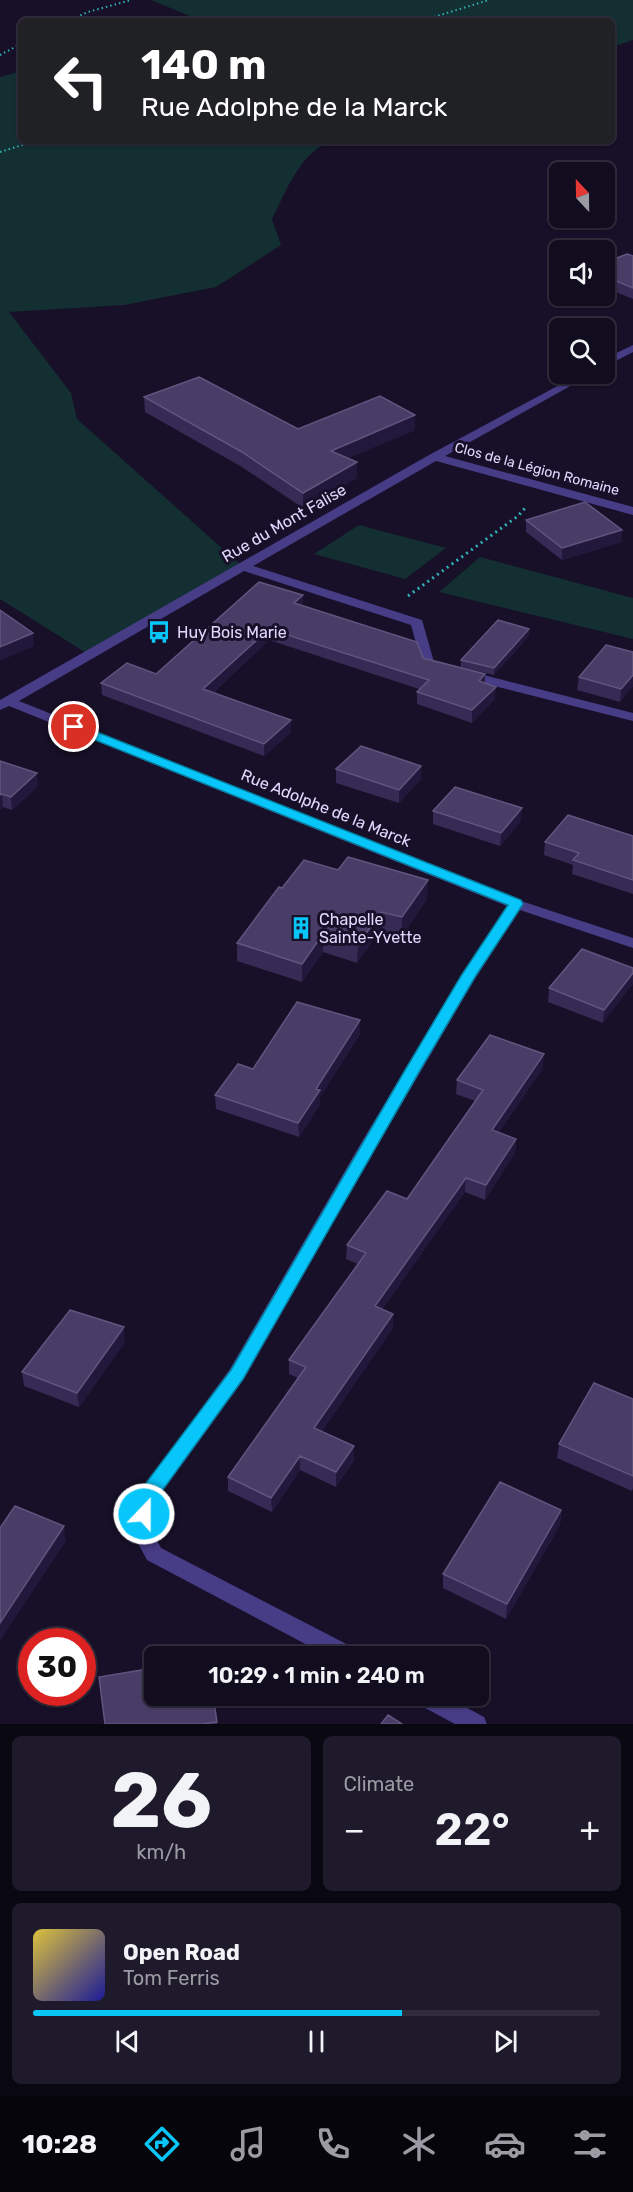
<!DOCTYPE html>
<html lang="en">
<head>
<meta charset="utf-8">
<style>
	body { margin:0; font-family:Rubik,sans-serif; background:#1e1a2b; color:#f1f3f6; height:100vh; display:flex; flex-direction:column; font-size:22px; white-space:nowrap }
	* { box-sizing:border-box; margin:0 }
	p { font-size:20px; color:#9c9ba4 }
	.icon { flex:none; width:33px; height:33px; fill:none; stroke:currentColor; stroke-width:2; stroke-linecap:round; stroke-linejoin:round }
	.map { position:relative; height:1724px; overflow:hidden }
	.side { display:flex; flex-direction:column; gap:12px; padding:12px; background:#090710; flex:1 }
	.side>* { flex:none }
	.hud { position:absolute; left:18px; top:18px; width:597px; height:126px; border-radius:9px; box-shadow:0 2px 4px #0004,0 0 0 2px #302c3c; background:#202124; color:#fff; overflow:hidden }
	.needle { width:39px; rotate:338deg }
	.controls { position:absolute; left:549px; top:162px; display:grid; gap:12px }
	.controls a { display:grid; place-items:center; width:66px; height:66px; border-radius:9px; background:#110c1e; box-shadow:0 2px 4px #0004,0 0 0 2px #302c3c; font-size:30px }
	.speed { position:absolute; left:18px; top:1628px; display:flex; gap:12px; font-size:30px; font-weight:700; text-align:center }
	.speed>* { display:grid; place-content:center; width:78px; height:78px; border-radius:50%; background:#110c1e; box-shadow:0 2px 4px #0004,0 0 0 2px #302c3c; line-height:1 }
	.speed .limit { border:9px solid #d22; background:#fff; color:#111 }
	.pin { position:absolute; display:grid; place-items:center; width:51px; height:51px; color:#fff; margin:-26px; border:3px solid #fff; border-radius:50%; box-shadow:0 2px 6px #0007 }
	.me { position:absolute; width:66px; margin:-33px; rotate:22deg; stroke-linejoin:round; filter:drop-shadow(0 0 4px #0008) }
	.turn { display:flex; align-items:center; gap:21px; height:126px; padding:0 24px; font-size:27px }
	.turn .icon { width:78px; height:78px; stroke-width:2.5 }
	.turn b { display:block; font-size:42px; line-height:51px }
	.big { font-size:45px; font-weight:600; line-height:1.1 }
	.side .tile { flex:1; display:flex; flex-direction:column; justify-content:center; gap:9px; min-width:0; padding:0 21px; border-radius:9px; background:#1e1a2b }
	.side .dial { align-items:center; gap:0 }
	.dial b { font-size:78px; line-height:1 }
	.song { display:flex; align-items:center; gap:18px }
	.cover { width:72px; height:72px; border-radius:9px; background:linear-gradient(135deg,hsl(50 70% 55%),hsl(240 70% 35%)) }
	.played { height:6px; border-radius:3px; background:linear-gradient(90deg,#08c6fa 65%,#302c3c 65%) }
	.keys { display:flex; justify-content:space-around; direction:ltr }
	.heat { display:flex; justify-content:space-between; align-items:center; font-size:33px; direction:ltr }
	.side .tiles { flex:1; display:grid; gap:12px; grid-template-columns:1fr 1fr }
	.tile:last-child { grid-column:span 2 }
	.trip { position:absolute; left:144px; top:1646px; width:345px; height:60px; border-radius:9px; background:#110c1e; box-shadow:0 2px 4px #0004,0 0 0 2px #302c3c; font-weight:600; line-height:60px; text-align:center }
	.tab-bar { display:flex; height:96px; justify-content:space-around; align-items:center; background:#07050c; color:#9c9ba4 }
	.tab-bar .icon { width:42px; height:42px }
	.tab-bar .on { color:#08c6fa }
	.tab-bar b { font-size:27px; color:#f1f3f6 }
	.map>svg:first-child { display:block }
	.green { fill:#132f32 }
	.lines { fill:none; stroke-linecap:round; stroke-linejoin:round }
	.path-far1 { stroke:#32b1b8; stroke-width:2; stroke-dasharray:1.5 3; stroke-linecap:butt }
	.path { stroke:#32b1b8; stroke-width:3; stroke-dasharray:2 4; stroke-linecap:butt }
	.minor { fill:#473c86; fill-rule:evenodd }
	.wall { fill:#372a55 }
	.shaded-wall { fill:#22183b }
	.building { fill:#493d67; stroke:#61557f; stroke-width:1.5 }
	.route { fill:#08c6fa; stroke:#0581a2; stroke-width:1.5 }
	.labels { text-anchor:middle; dominant-baseline:central; stroke-width:6; stroke-linejoin:round; paint-order:stroke }
	.far-street-label { font-size:14px; fill:#e1d8fe; stroke:#171028 }
	.street-label { font-size:16px; fill:#e1d8fe; stroke:#171028 }
	.poi-label { font-size:16px; fill:#e1d8fe; stroke:#171028; text-anchor:start }
</style>
</head>
<body>
<div class="map">
<svg width="633" height="1724" viewBox="0 0 633 1724">
	<rect width="100%" height="100%" fill="#171028"/>
	<!-- green -->
	<path class="green" d="M151,0H633V40L612,47V21H202Z
		M21,71V141H334C301,149 286,192 272,219L281,245L216,287L124,305L9,312L71,393L77,419L242,566L88,654L0,599V77Z
		M359,525L446,548L405,579L314,554Z
		M480,557L633,598V639L439,592Z"/>
	<g class="lines">
		<!-- path-far1 -->
		<path class="path-far1" d="M68,21L88,12L131,0
			M421,21L489,0
			M0,55L21,44
			M0,152L35,141"/>
		<!-- path -->
		<path class="path" d="M408,596L518,516L526,507"/>
		<!-- minor -->
		<path class="minor" d="M633,345V352L604,367V359Z
			M580,374H592L445,456L633,507V515L436,461L253,566L422,620L434,662L446,665L448,668L446,671L423,668L411,625L244,571L19,701L521,901L633,938V948L520,910L476,977L374,1151L244,1379L157,1499L151,1530L161,1548L356,1649L359,1656H328L147,1560L131,1530L137,1497L230,1369L360,1145L461,976L507,906L9,706L0,710V700L429,455Z
			M464,670L633,713V721L459,677L457,674L459,671Z
			M411,1695H443L484,1717L487,1724H455L414,1702Z"/>
	</g>
	<!-- wall -->
	<path class="wall" d="M633,256V299L604,287V263Z
		M144,397L298,429L415,415V430L348,458L357,462V478L303,508L242,467L145,412Z
		M526,520L622,530L621,542L562,560L526,532Z
		M303,595V606L423,658L485,674V683L495,699L472,723L417,704V692L419,689L269,640L213,693L291,732L264,756L102,695L101,683L156,674Z
		M529,636L494,675L461,667V660Z
		M633,652V686L620,702L577,690L579,677Z
		M0,761L38,786L12,810L3,807L0,810Z
		M336,769L421,779L399,803L336,783Z
		M433,811L521,821L500,846L433,824Z
		M633,836V894L572,874L573,865L544,855L545,842Z
		M282,888L427,899L402,936L380,930L357,963L323,952L302,982L237,961V943Z
		M633,968L603,1023L548,1002L549,988Z
		M360,1020V1034L320,1097V1104L299,1137L216,1109L215,1095L253,1069Z
		M543,1068L499,1132L516,1139L515,1153L485,1200L465,1192L382,1309L393,1328L322,1431L354,1446V1460L336,1487L300,1470L272,1512L228,1491V1477L298,1378L289,1374V1360L358,1264L346,1259L347,1245L407,1199L475,1101L456,1094L457,1080Z
		M125,1342L79,1407L24,1386L22,1372Z
		M633,1399V1488L632,1491L557,1458L559,1444Z
		M561,1510L560,1525L506,1619L443,1588V1574Z
		M213,1695L217,1724H104Z"/>
	<!-- shaded-wall -->
	<path class="shaded-wall" d="M415,415V430L330,466L331,451Z
		M357,462V478L303,508V493Z
		M622,530L621,542L562,560V548Z
		M303,595V607L294,603Z
		M269,629V640L204,701L203,689Z
		M529,629V636L494,675V668Z
		M33,633L34,646L0,661V647Z
		M485,674L484,686L479,681Z
		M633,675V686L620,702L621,689Z
		M496,687L495,699L472,723V710Z
		M291,720V732L264,756V744Z
		M421,766V779L399,803V790Z
		M37,773L38,786L12,810L11,797Z
		M2,794L3,807L0,810V795Z
		M522,808L521,821L500,846L501,833Z
		M428,880L427,899L402,936V917Z
		M381,912L380,930L357,963L358,945Z
		M323,934V952L302,982V964Z
		M633,973V984L603,1023L604,1010Z
		M360,1020V1034L320,1097V1104L299,1137L298,1123L316,1089Z
		M544,1054L543,1068L491,1144L492,1130Z
		M516,1139L515,1153L485,1200L486,1185Z
		M466,1178L465,1192L375,1320V1306Z
		M393,1314V1328L315,1442L314,1428Z
		M124,1327L125,1342L79,1407L77,1393Z
		M354,1446V1460L336,1487V1472Z
		M300,1456V1470L272,1512L271,1498Z
		M561,1510L560,1525L506,1619L507,1604Z
		M64,1526L66,1541L0,1641V1623Z"/>
	<!-- building -->
	<path class="building" d="M627,254L633,256V288L604,276V263Z
		M199,377L298,429L380,396L415,415L331,451L357,462L303,493L242,452L144,397Z
		M585,502L622,530L562,548L526,520Z
		M259,582L303,595L294,603L417,642L423,658L485,674L479,681L496,687L472,710L417,692L429,680L269,629L203,689L291,720L264,744L101,683L127,663L156,674Z
		M0,610L33,633L0,647Z
		M498,620L529,629L494,668L461,660Z
		M606,645L633,652V675L621,689L579,677Z
		M361,746L421,766L399,790L336,769Z
		M0,761L37,773L11,797L2,794L0,795Z
		M455,787L522,808L501,833L433,811Z
		M568,815L633,836V880L573,860L579,853L545,842Z
		M348,857L428,880L402,917L381,912L358,945L323,934L302,964L237,943L279,887L282,888L304,860L338,870Z
		M582,949L633,968V973L604,1010L549,988Z
		M297,1002L360,1020L316,1089L320,1090L298,1123L215,1095L238,1064L253,1069Z
		M490,1035L544,1054L492,1130L516,1139L486,1185L466,1178L375,1306L393,1314L314,1428L354,1446L336,1472L300,1456L271,1498L228,1477L306,1367L289,1360L366,1253L347,1245L387,1191L407,1199L483,1090L457,1080Z
		M70,1310L124,1327L77,1393L22,1372Z
		M594,1383L633,1399V1476L559,1444Z
		M500,1482L561,1510L507,1604L443,1574Z
		M15,1506L64,1526L0,1623V1528Z
		M154,1668V1695H213L217,1722L203,1724H105L99,1677Z
		M388,1715L402,1724H381Z"/>
	<!-- route -->
	<path class="route" d="M74,723L521,900L523,904L475,977L419,1072L243,1379L156,1499L150,1519L144,1521L137,1519L134,1514L140,1491L231,1370L404,1072L461,976L508,905L70,730L68,727L70,724Z"/>
	<!-- icons -->
	<defs>
		<g id="bus-bare" transform="scale(1.8)"><path d="M-5-6H5V4H4V6H2V4H-2V6H-4V4H-5ZM-3.5-4V0h7V-4ZM-3.5 1.2v1.5H-2V1.2ZM2 1.2v1.5H3.5V1.2Z" fill="#08c6fa" stroke="#171028" stroke-width="2.5" paint-order="stroke"/></g>
		<g id="building-bare" transform="scale(1.8)"><path d="M-4-6H4V6H1V3H-1V6H-4ZM-2.5-4.3h1.7v1.8h-1.7ZM.8-4.3h1.7v1.8H.8ZM-2.5-1h1.7V.8h-1.7ZM.8-1h1.7V.8H.8Z" fill="#08c6fa" stroke="#171028" stroke-width="2.5" paint-order="stroke"/></g>
	</defs>
	<g fill-rule="evenodd">
		<use href="#bus-bare" x="159" y="632"/>
		<use href="#building-bare" x="301" y="928"/>
	</g>
	<g class="labels">
		<!-- far-street labels -->
		<g class="far-street-label">
			<text transform="translate(537 469) rotate(15)">Clos de la Légion Romaine</text>
		</g>
		<!-- street labels -->
		<g class="street-label">
			<text transform="translate(284 523) rotate(-30)">Rue du Mont Falise</text>
			<text transform="translate(326 808) rotate(22)">Rue Adolphe de la Marck</text>
		</g>
		<!-- poi labels -->
		<g class="poi-label">
			<text x="177" y="632">Huy Bois Marie</text>
			<text x="319" y="919">Chapelle<tspan x="319" dy="18">Sainte-Yvette</tspan></text>
		</g>
	</g>
</svg>
<div class="controls">
<a><svg class="needle" viewBox="-14 -14 28 28"><path d="M0-13l5 13h-10z" fill="#e53935"/><path d="M0 13l5-13h-10z" fill="#9c9ba4"/></svg></a>
<a><svg class="icon" aria-label="sound" viewBox="0 0 24 24"><path d="M4 9h4l5-4v14l-5-4H4zM17 9q2 3 0 6"/></svg></a>
<a><svg class="icon" aria-label="search" viewBox="0 0 24 24"><circle cx="10" cy="10" r="6"/><path d="M15 15l6 6"/></svg></a>
</div>
<div class="speed"><div class="limit">30</div></div>
<div class="pin" style="left:74px;top:727px;background:#d93025"><svg class="icon" aria-label="arrive" viewBox="0 0 24 24"><path d="M6 21V4h12l-3 4 3 4H6"/></svg></div>
<svg class="me" style="left:144px;top:1514px" viewBox="-20 -20 40 40"><circle r="17" fill="#08c6fa" stroke="#fff" stroke-width="3"/><path d="M0-11L8 9 0 5-8 9z" fill="#fff"/></svg>
<div class="trip">10:29 · 1 min · 240 m</div>
<div class="hud">
<div class="turn"><svg class="icon" aria-label="left" viewBox="0 0 24 24"><path d="M17 20v-9H6M10 6l-5 5 5 5"/></svg><div><b>140 m</b>Rue Adolphe de la Marck</div></div>
</div>
</div>
<section class="side">
<div class="tiles">
<div class="tile dial"><b>26</b><p>km/h</p></div>
<div class="tile"><p>Climate</p>
<div class="heat"><a>−</a><b class="big">22°</b><a>+</a></div>
</div>
<div class="tile">
<div class="song"><i class="cover"></i><div><b>Open Road</b><p>Tom Ferris</p></div></div>
<div class="played"></div>
<div class="keys"><svg class="icon" aria-label="previous" viewBox="0 0 24 24"><path d="M18 5L8 12l10 7zM5 5v14"/></svg><svg class="icon" aria-label="pause" viewBox="0 0 24 24"><path d="M8 5v14M16 5v14"/></svg><svg class="icon" aria-label="next" viewBox="0 0 24 24"><path d="M6 5l10 7-10 7zM19 5v14"/></svg></div>
</div>
</div>
</section>
<nav class="tab-bar">
<b>10:28</b>
<svg class="icon on" aria-label="directions" viewBox="0 0 24 24"><path d="M12 3l9 9-9 9-9-9zM9 14v-3h6M13 9l2 2-2 2"/></svg>
<svg class="icon" aria-label="music" viewBox="0 0 24 24"><path d="M9 18V5l10-2v13"/><circle cx="6" cy="18" r="3"/><circle cx="16" cy="16" r="3"/></svg>
<svg class="icon" aria-label="phone" viewBox="0 0 24 24"><path d="M5 4h4l2 5-3 2q2 4 5 5l2-3 5 2v4C11 20 4 13 5 4z"/></svg>
<svg class="icon" aria-label="climate" viewBox="0 0 24 24"><path d="M12 3v18M4 7l16 10M4 17L20 7"/></svg>
<svg class="icon" aria-label="car" viewBox="0 0 24 24"><path d="M5 17H2v-5l4-1 3-4h7l3 4 3 1v5h-3M9 17h6M6 11h13"/><circle cx="7" cy="17" r="2"/><circle cx="17" cy="17" r="2"/></svg>
<svg class="icon" aria-label="filters" viewBox="0 0 24 24"><path d="M4 7h16M4 17h16"/><circle cx="9" cy="7" r="2"/><circle cx="15" cy="17" r="2"/></svg>
</nav>
</body>
</html>
